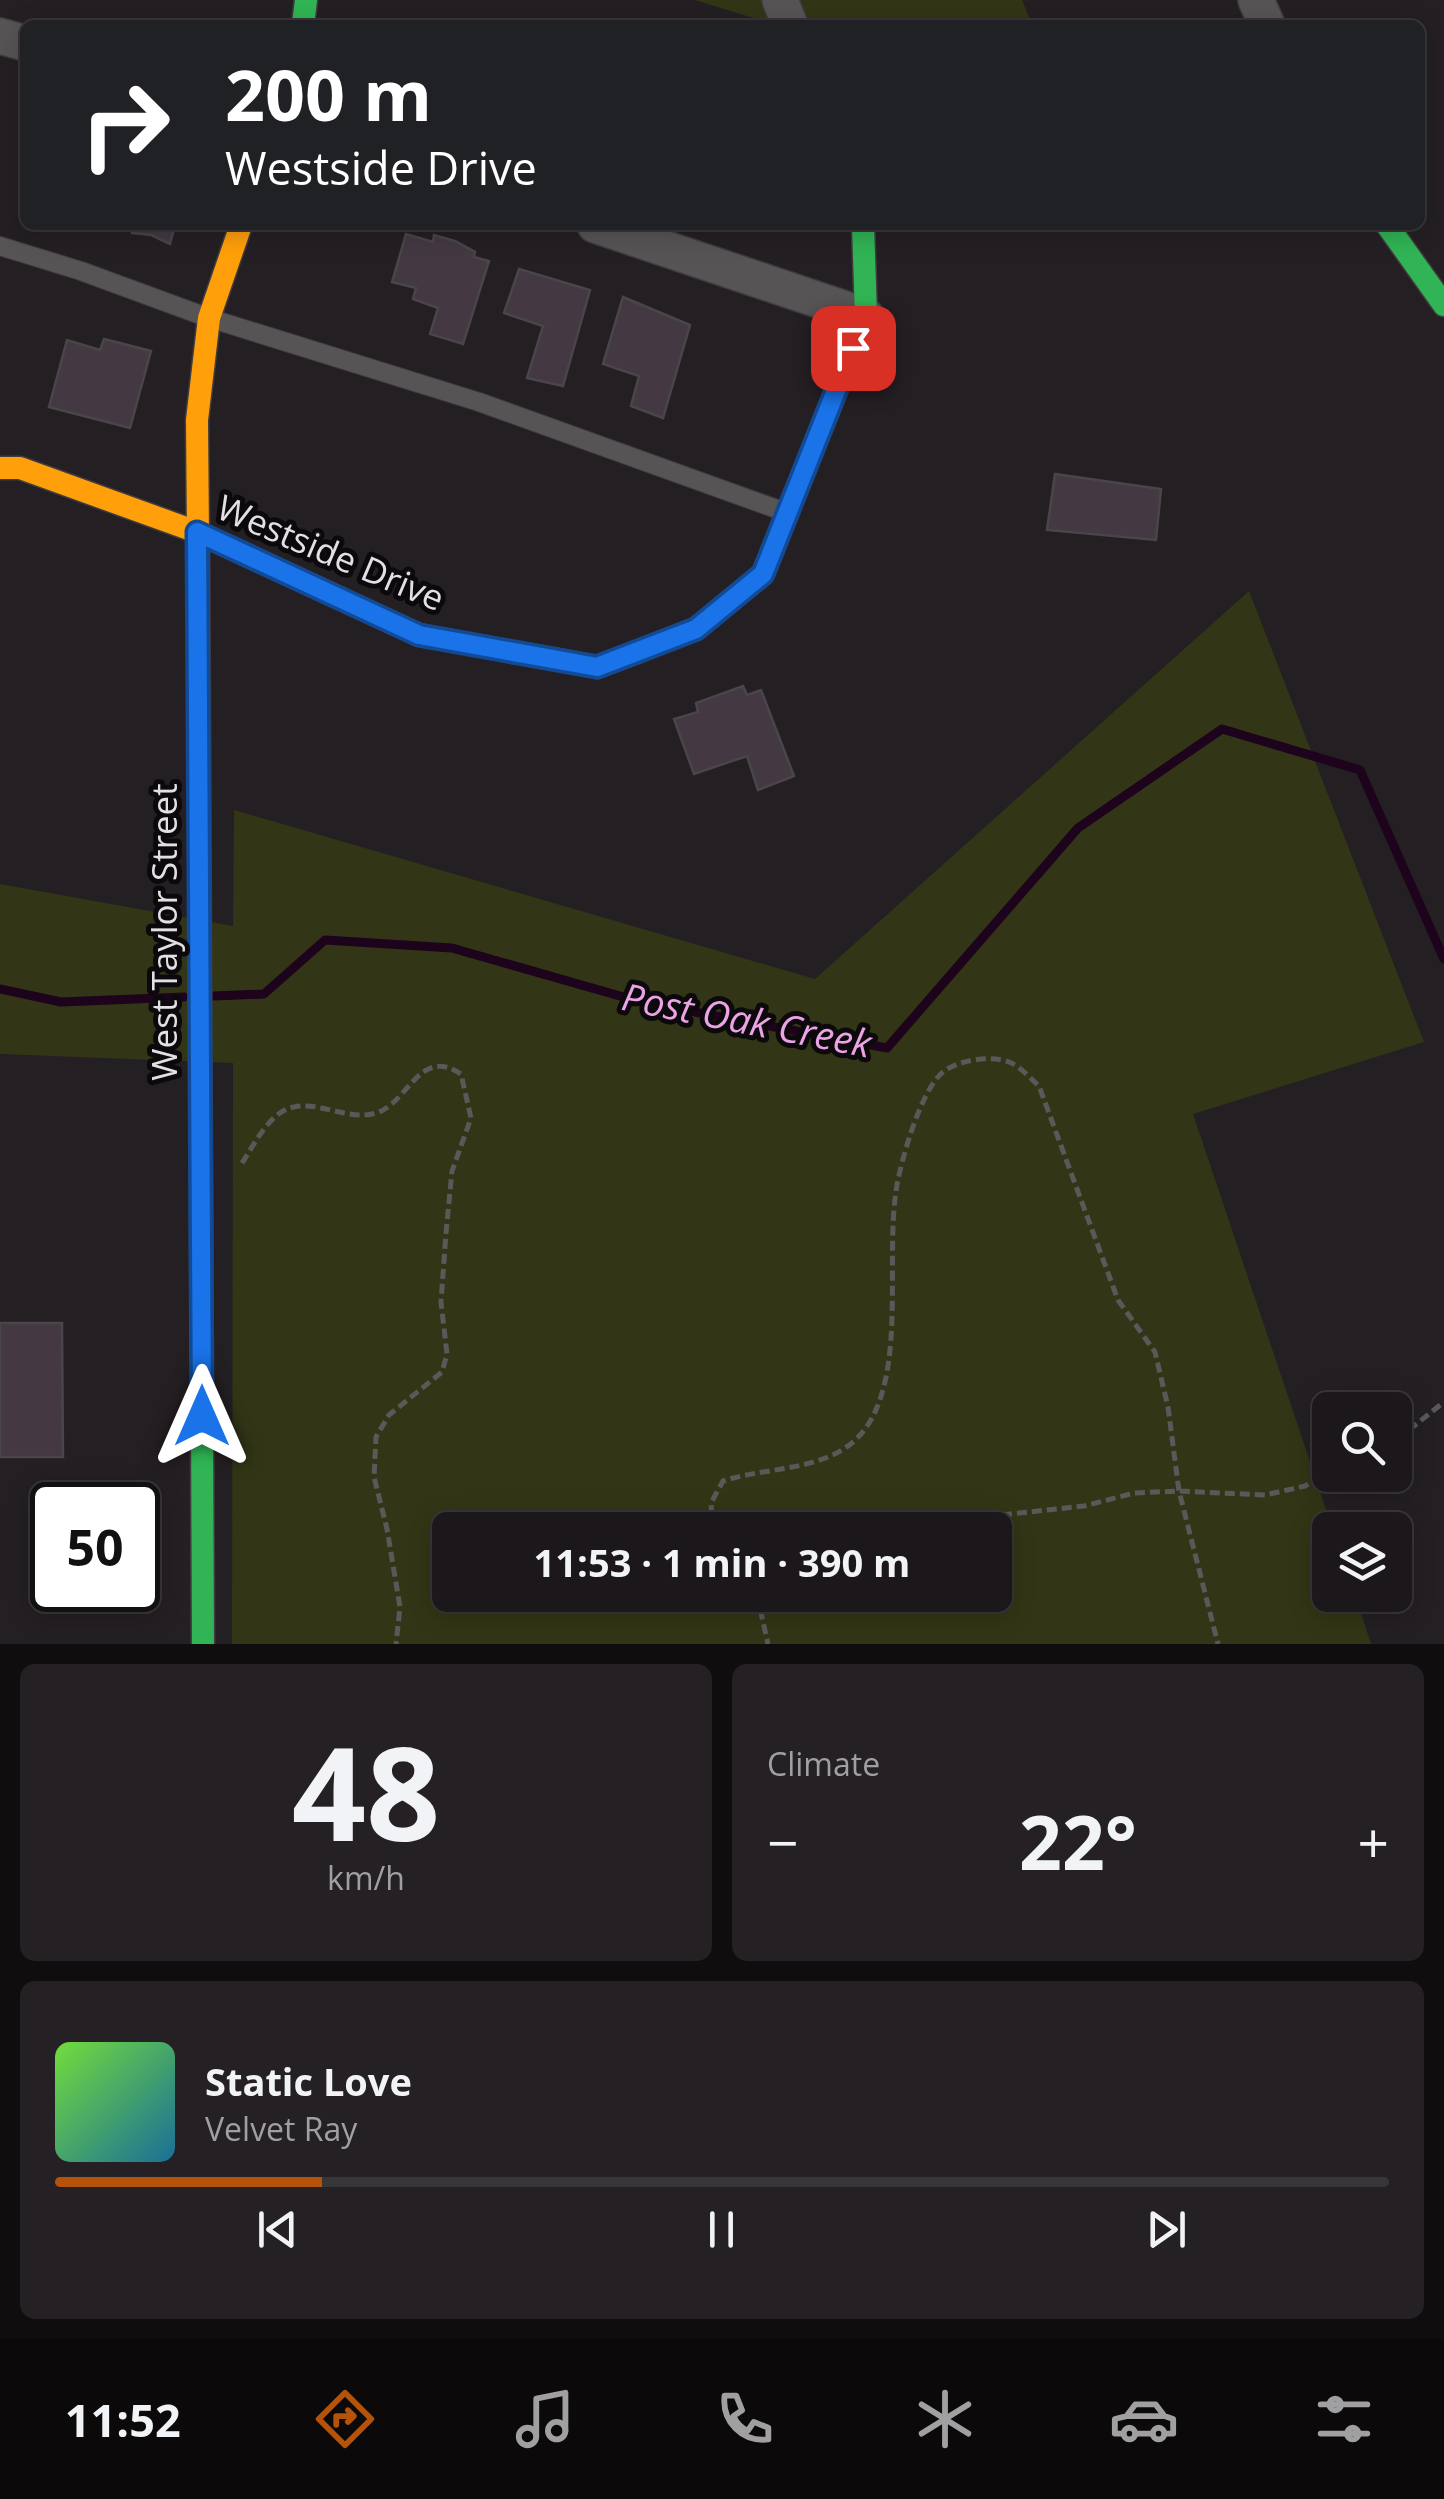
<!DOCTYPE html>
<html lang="en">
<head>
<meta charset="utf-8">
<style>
	body { margin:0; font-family:"Open Sans",sans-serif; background:#242023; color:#f1f3f6; height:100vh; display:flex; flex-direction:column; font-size:38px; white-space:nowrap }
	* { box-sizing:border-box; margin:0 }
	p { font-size:32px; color:#a09fa2 }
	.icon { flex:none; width:55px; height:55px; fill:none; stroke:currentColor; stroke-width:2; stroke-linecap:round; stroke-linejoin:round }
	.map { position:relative; height:1644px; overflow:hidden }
	.details { display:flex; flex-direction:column; gap:20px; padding:20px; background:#0f0d0e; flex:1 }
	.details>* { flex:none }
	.hud { position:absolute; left:20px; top:20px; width:1405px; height:210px; border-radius:15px; box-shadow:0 5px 25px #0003,0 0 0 2px #393639; background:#202124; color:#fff; overflow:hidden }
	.tools { position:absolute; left:1312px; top:1392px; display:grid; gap:20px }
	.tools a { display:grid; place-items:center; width:100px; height:100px; border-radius:15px; background:#1b171a; box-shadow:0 5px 25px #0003,0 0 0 2px #393639; font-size:50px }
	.speed { position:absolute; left:30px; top:1482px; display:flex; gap:20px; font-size:50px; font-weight:700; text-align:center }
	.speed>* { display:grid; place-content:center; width:130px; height:130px; border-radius:50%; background:#1b171a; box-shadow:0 5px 25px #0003,0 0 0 2px #393639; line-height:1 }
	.speed .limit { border:5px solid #111; border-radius:15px; background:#fff; color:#111 }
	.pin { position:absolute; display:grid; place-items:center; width:85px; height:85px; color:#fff; margin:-42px; border-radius:20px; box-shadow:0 5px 15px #0006 }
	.me { position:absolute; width:110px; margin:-55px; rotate:0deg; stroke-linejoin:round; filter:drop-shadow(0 0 8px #0008) }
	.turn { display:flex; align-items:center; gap:35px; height:210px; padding:0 40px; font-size:45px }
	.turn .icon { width:130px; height:130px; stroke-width:2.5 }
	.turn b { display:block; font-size:70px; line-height:85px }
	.big { font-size:75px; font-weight:700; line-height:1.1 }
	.details .card { flex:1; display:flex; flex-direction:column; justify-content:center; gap:15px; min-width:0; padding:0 35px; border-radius:15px; background:#242023 }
	.details .dial { align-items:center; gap:0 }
	.dial b { font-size:130px; line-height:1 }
	.song { display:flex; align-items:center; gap:30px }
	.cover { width:120px; height:120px; border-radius:15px; background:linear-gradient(135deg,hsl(100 70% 55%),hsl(200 70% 35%)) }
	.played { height:10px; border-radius:5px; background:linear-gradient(90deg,#b45309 20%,#393639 20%) }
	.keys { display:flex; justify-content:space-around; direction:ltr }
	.heat { display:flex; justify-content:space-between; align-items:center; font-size:55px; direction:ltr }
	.details .tiles { flex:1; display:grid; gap:20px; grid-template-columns:1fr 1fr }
	.card:last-child { grid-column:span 2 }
	.trip { position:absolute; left:432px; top:1512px; width:580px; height:100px; border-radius:15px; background:#1b171a; box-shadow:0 5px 25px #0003,0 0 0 2px #393639; font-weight:700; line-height:100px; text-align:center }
	.tab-bar { display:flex; height:160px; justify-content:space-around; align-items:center; background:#0b090a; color:#a09fa2 }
	.tab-bar .icon { width:70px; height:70px }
	.tab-bar .selected { color:#b45309 }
	.tab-bar b { font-size:45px; color:#f1f3f6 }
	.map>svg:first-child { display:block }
	.green { fill:#323616; fill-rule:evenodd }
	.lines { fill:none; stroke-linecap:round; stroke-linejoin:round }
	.stream { stroke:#1d031c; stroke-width:9 }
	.building { fill:#443943; stroke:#494649; stroke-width:2.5 }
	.lane-casing { stroke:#403c3f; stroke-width:20 }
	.street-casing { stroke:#403c3f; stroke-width:38 }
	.fast-casing { stroke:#403c3f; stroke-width:25 }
	.slow-casing { stroke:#403c3f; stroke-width:25 }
	.path { stroke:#5b585a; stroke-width:5; stroke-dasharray:10 5; stroke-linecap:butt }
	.lane { stroke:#575456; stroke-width:18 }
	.street { stroke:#575456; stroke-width:35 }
	.fast { stroke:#30b455; stroke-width:22 }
	.slow { stroke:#ff9f0a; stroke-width:22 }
	.route-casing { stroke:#114b97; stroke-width:25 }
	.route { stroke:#1a73e8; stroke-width:18 }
	.labels { text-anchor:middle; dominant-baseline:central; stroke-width:10; stroke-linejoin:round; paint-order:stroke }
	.street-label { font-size:35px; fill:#e4dfe3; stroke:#0c090c }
	.water-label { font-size:38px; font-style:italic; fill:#eca3e5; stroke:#0c090c }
</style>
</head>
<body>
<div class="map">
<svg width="1444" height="1644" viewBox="0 0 1444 1644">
	<rect width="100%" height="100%" fill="#241f23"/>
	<!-- green -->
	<path class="green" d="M695,0H1022L1032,25H776Z
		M1249,591L1424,1042L1193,1114L1333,1530H1330V1595H1355L1371,1644H232L233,1063L0,1054V884L233,926L234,810L815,979ZM450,1530H995V1595H450Z"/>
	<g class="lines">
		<!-- stream -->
		<path class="stream" d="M0,989L61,1002L184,997
			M214,996L264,994L325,940L452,948L641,1002L887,1048L1078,828L1222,729L1360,770L1444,959"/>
	</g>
	<!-- building -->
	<path class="building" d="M135,225H175L170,244L151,235L132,233Z
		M406,234L433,242L434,235L455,241L475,252L474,257L489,261L463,344L430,334L438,308L413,299L416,288L392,282Z
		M519,269L590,290L563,386L527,378L543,326L504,313Z
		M623,297L690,325L663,418L631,406L639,376L603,364Z
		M104,339L151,351L130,428L49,407L67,340L100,350Z
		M1055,474L1161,489L1156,540L1047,530Z
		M743,686L747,695L761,690L794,776L758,790L747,756L694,774L674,719L698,712L696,703Z
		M0,1323H62L63,1457H0Z"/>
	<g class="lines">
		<!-- lane casing -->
		<g class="lane-casing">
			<path id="lane" d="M0,246L81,271L209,318L479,402L785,512"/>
		</g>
		<!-- street casing -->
		<g class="street-casing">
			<path id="street" d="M780,0L790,25
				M1256,0L1267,25
				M0,36L25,43
				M595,225L866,316"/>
		</g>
		<!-- fast casing -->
		<g class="fast-casing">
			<path id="fast" d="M303,25L306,0
				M1387,225L1444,305
				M198,537L203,1644
				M637,652L696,629L763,574L866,316L863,225"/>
		</g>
		<!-- slow casing -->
		<g class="slow-casing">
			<path id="slow" d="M0,468H20L197,532L419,635L597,667L637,652
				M198,537L197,420L209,318L241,225"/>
		</g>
		<!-- path -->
		<path class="path" d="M242,1163C254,1145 270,1111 294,1107C322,1101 351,1123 379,1112C410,1099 420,1047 461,1074L471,1118L452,1171L446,1233L441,1302L447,1354L442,1372L389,1415L376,1437L374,1477L387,1529L400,1607L396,1644
			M1395,1436L1414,1426L1444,1402
			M713,1530L711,1503L723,1481C775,1464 842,1474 872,1418C904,1358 886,1259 896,1191C900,1163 921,1089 943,1072C958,1060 991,1055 1009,1062C1020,1066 1031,1079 1039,1086L1118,1300L1155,1352L1168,1407L1179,1491L1218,1644
			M944,1530L1001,1515L1084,1506L1134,1493L1179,1491L1265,1495L1305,1486L1330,1472
			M757,1595L768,1644"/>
		<!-- lane -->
		<use href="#lane" class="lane"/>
		<!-- street -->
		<use href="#street" class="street"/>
		<!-- fast -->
		<use href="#fast" class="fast"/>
		<!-- slow -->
		<use href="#slow" class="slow"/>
	</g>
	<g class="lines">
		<!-- route casing -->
		<g class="route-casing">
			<path id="route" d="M202,1416L197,532L419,635L597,667L696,629L763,574L853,348"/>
		</g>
		<!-- route -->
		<use href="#route" class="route"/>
	</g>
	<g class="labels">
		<!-- street labels -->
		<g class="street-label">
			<text transform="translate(331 552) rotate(23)">Westside Drive</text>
			<text transform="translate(163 932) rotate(-90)">West Taylor Street</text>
		</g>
		<!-- water labels -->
		<g class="water-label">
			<text transform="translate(747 1019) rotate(11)">Post Oak Creek</text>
		</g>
	</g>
</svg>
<div class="tools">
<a><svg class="icon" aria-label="search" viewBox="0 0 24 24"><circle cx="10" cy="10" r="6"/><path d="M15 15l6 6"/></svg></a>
<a><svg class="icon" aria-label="layers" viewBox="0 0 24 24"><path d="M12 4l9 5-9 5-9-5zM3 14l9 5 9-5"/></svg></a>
</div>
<div class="speed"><div class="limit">50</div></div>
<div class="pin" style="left:853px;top:348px;background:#d93025"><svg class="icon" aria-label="arrive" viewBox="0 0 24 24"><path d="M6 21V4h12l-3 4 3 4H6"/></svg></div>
<svg class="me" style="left:202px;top:1416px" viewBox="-20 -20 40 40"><path d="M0-17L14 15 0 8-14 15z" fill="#1a73e8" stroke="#fff" stroke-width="4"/></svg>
<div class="trip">11:53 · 1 min · 390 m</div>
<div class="hud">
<div class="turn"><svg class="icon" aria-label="right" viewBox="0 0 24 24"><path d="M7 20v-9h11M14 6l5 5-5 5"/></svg><div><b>200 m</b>Westside Drive</div></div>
</div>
</div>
<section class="details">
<div class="tiles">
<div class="card dial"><b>48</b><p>km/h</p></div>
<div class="card"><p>Climate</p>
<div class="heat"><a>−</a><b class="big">22°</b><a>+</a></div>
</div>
<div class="card">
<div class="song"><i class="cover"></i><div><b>Static Love</b><p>Velvet Ray</p></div></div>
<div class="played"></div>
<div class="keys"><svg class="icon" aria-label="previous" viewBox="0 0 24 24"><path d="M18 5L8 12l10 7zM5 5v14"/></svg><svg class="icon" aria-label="pause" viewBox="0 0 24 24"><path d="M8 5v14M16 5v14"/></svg><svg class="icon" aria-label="next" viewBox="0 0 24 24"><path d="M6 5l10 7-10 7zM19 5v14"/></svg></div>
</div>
</div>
</section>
<nav class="tab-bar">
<b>11:52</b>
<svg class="icon selected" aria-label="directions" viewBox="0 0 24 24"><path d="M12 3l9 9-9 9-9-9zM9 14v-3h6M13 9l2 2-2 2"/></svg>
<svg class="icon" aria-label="music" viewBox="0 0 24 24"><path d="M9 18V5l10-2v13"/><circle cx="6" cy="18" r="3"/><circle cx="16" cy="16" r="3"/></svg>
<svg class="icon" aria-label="phone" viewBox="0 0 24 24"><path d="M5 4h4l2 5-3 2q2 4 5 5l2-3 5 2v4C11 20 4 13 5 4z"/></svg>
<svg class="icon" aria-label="climate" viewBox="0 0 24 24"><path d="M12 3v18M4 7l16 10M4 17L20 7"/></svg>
<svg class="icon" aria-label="car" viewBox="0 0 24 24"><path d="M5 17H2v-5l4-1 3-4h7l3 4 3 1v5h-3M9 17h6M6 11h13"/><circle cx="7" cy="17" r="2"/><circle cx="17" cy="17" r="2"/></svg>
<svg class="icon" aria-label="filters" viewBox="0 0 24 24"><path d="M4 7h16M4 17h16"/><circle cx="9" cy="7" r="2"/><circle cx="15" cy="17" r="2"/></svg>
</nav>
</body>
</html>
